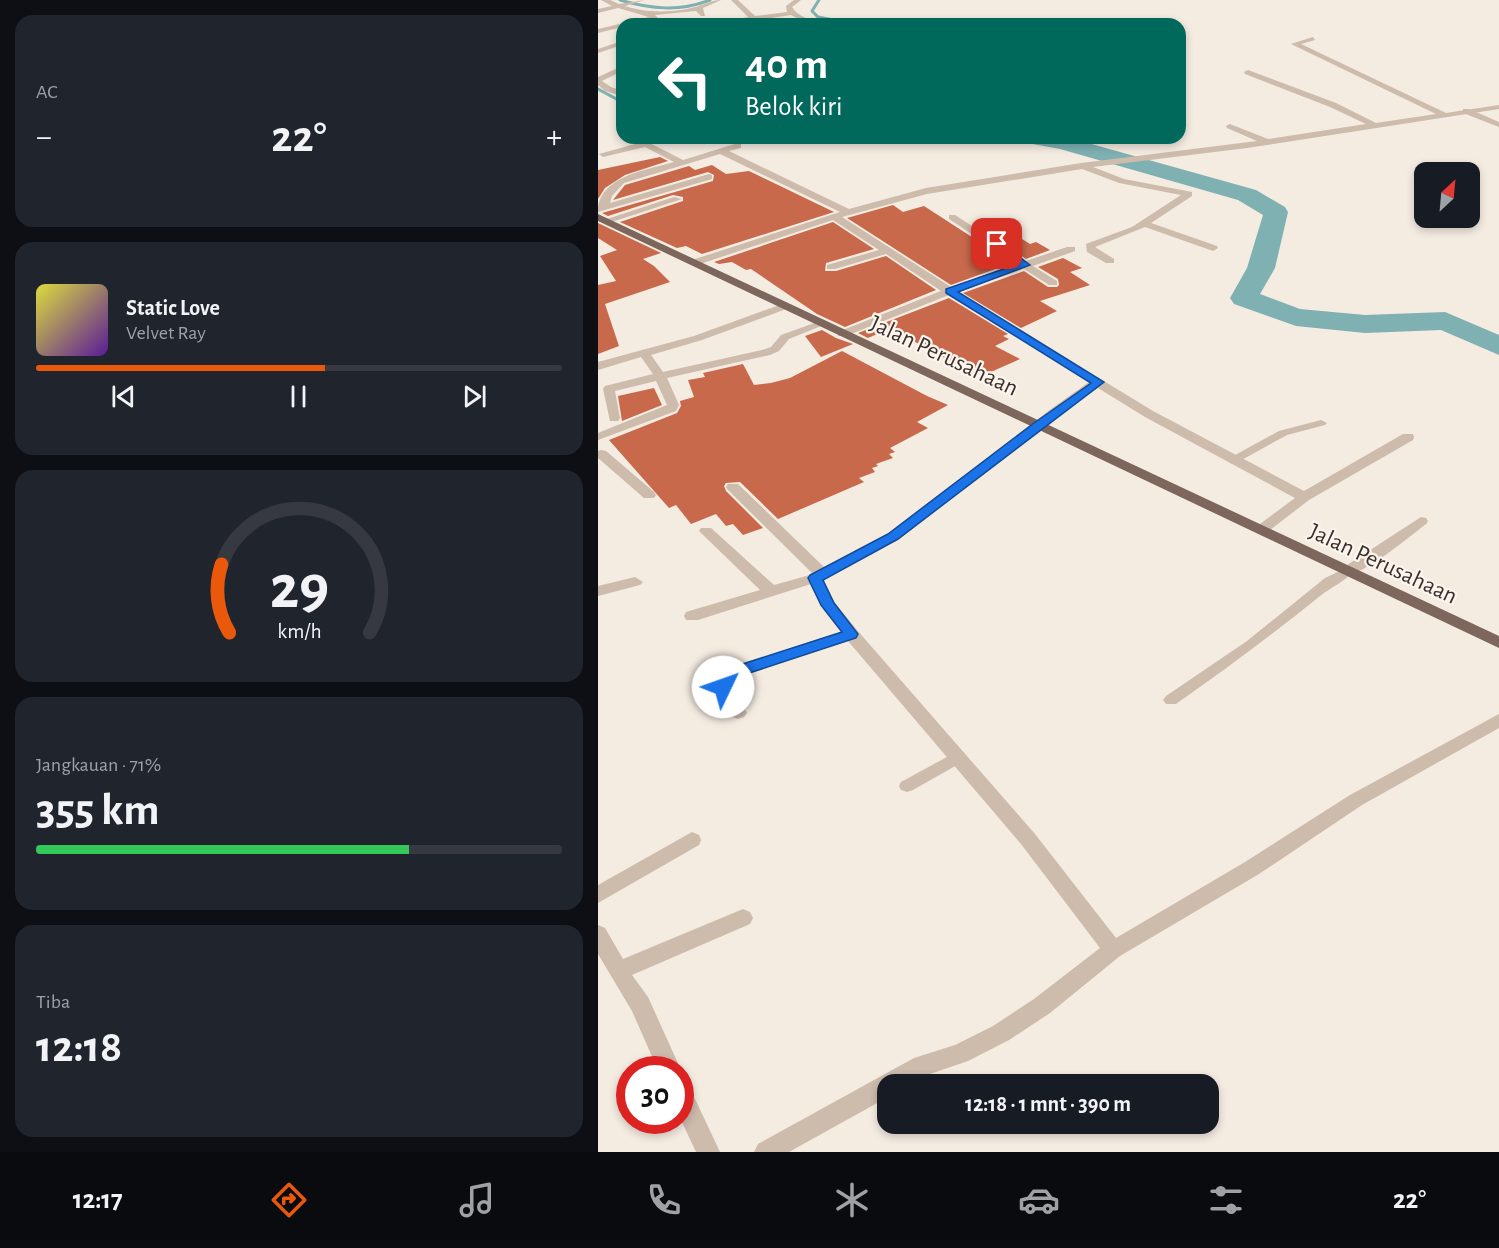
<!DOCTYPE html>
<html lang="id">
<head>
<meta charset="utf-8">
<style>
	body { margin:0; font-family:"Alegreya Sans",sans-serif; background:#20242c; color:#f1f3f6; height:100vh; display:flex; flex-direction:column; font-size:22px; white-space:nowrap }
	* { box-sizing:border-box; margin:0 }
	p { font-size:20px; color:#9ea1a6 }
	.icon { flex:none; width:33px; height:33px; fill:none; stroke:currentColor; stroke-width:2; stroke-linecap:round; stroke-linejoin:round }
	.map { position:relative; flex:1; overflow:hidden }
	.sheet { display:flex; flex-direction:column; gap:15px; padding:15px; background:#0d0f14; width:598px }
	.sheet>* { flex:none }
	.guide { position:absolute; left:18px; top:18px; width:570px; height:126px; border-radius:18px; box-shadow:0 3px 9px #0003; background:#00695c; color:#fff; overflow:hidden }
	.needle { width:39px; rotate:26deg }
	.buttons { position:absolute; left:816px; top:162px; display:grid; gap:12px }
	.buttons a { display:grid; place-items:center; width:66px; height:66px; border-radius:12px; background:#171b24; box-shadow:0 3px 9px #0003; font-size:30px }
	.speed { position:absolute; left:18px; top:1056px; display:flex; gap:12px; font-size:30px; font-weight:700; text-align:center }
	.speed>* { display:grid; place-content:center; width:78px; height:78px; border-radius:50%; background:#171b24; box-shadow:0 3px 9px #0003; line-height:1 }
	.speed .limit { border:9px solid #d22; background:#fff; color:#111 }
	.pin { position:absolute; display:grid; place-items:center; width:51px; height:51px; color:#fff; margin:-26px; border-radius:12px; box-shadow:0 3px 9px #0006 }
	.me { position:absolute; width:66px; margin:-33px; rotate:48deg; stroke-linejoin:round; filter:drop-shadow(0 0 4px #0008) }
	.turn { display:flex; align-items:center; gap:21px; height:126px; padding:0 30px; font-size:27px }
	.turn .icon { width:78px; height:78px; stroke-width:2.5 }
	.turn b { display:block; font-size:42px; line-height:51px }
	.big { font-size:45px; font-weight:600; line-height:1.1 }
	.sheet .card { flex:1; display:flex; flex-direction:column; justify-content:center; gap:9px; min-width:0; padding:0 21px; border-radius:18px; background:#20242c }
	.sheet .dial { align-items:center; gap:0 }
	.dial svg { height:156px; overflow:visible; fill:none; stroke:#363941; stroke-width:7; stroke-linecap:round; text-anchor:middle }
	.dial text { fill:#f1f3f6; stroke:none }
	.song { display:flex; align-items:center; gap:18px }
	.cover { width:72px; height:72px; border-radius:9px; background:linear-gradient(135deg,hsl(60 70% 55%),hsl(270 70% 35%)) }
	.played { height:6px; border-radius:3px; background:linear-gradient(90deg,#ea580c 55%,#363941 55%) }
	.keys { display:flex; justify-content:space-around; direction:ltr }
	.heat { display:flex; justify-content:space-between; align-items:center; font-size:33px; direction:ltr }
	.charge { height:9px; border-radius:4px; background:linear-gradient(90deg,#34c759 71%,#363941 0) }
	.trip { position:absolute; left:279px; top:1074px; width:342px; height:60px; border-radius:18px; background:#171b24; box-shadow:0 3px 9px #0003; font-weight:600; line-height:60px; text-align:center }
	.tab-bar { display:flex; height:96px; justify-content:space-around; align-items:center; background:#090b0e; color:#9ea1a6 }
	.tab-bar .icon { width:42px; height:42px }
	.tab-bar .current { color:#ea580c }
	.tab-bar b { font-size:27px; color:#f1f3f6 }
	main { display:flex; flex:1; min-height:0 }
	.map>svg:first-child { display:block }
	.lines { fill:none; stroke-linecap:round; stroke-linejoin:round }
	.stream { stroke:#7fb0b2; stroke-width:3 }
	.river { fill:#7fb0b2; fill-rule:evenodd }
	.building { fill:#c8694b }
	.service { fill:#cdbbac; fill-rule:evenodd }
	.minor { fill:#cdbbac; fill-rule:evenodd }
	.primary { fill:#7d675c; fill-rule:evenodd }
	.route { fill:#1a73e8; stroke:#114b97; stroke-width:1.5 }
	.labels { text-anchor:middle; dominant-baseline:central; stroke-width:4.5; stroke-linejoin:round; paint-order:stroke }
	.street-label { font-size:24px; fill:#3b302b; stroke:#fbf5ee }
</style>
</head>
<body>
<main>
<section class="sheet">
<div class="card"><p>AC</p>
<div class="heat"><a>−</a><b class="big">22°</b><a>+</a></div>
</div>
<div class="card">
<div class="song"><i class="cover"></i><div><b>Static Love</b><p>Velvet Ray</p></div></div>
<div class="played"></div>
<div class="keys"><svg class="icon" aria-label="previous" viewBox="0 0 24 24"><path d="M18 5L8 12l10 7zM5 5v14"/></svg><svg class="icon" aria-label="pause" viewBox="0 0 24 24"><path d="M8 5v14M16 5v14"/></svg><svg class="icon" aria-label="next" viewBox="0 0 24 24"><path d="M6 5l10 7-10 7zM19 5v14"/></svg></div>
</div>
<div class="card dial"><svg viewBox="0 0 100 80">
<path d="M14 69A42 42 0 1 1 86 69"/>
<path d="M14 69A42 42 0 0 1 10 34" stroke="#ea580c"/>
<text x="50" y="56" font-size="32" font-weight="700">29</text>
<text x="50" y="72" font-size="11">km/h</text>
</svg></div>
<div class="card"><p>Jangkauan · 71%</p><b class="big">355 km</b><div class="charge"></div></div>
<div class="card"><p>Tiba</p><b class="big">12:18</b></div>
</section>
<div class="map">
<svg width="901" height="1152" viewBox="0 0 901 1152">
	<rect width="100%" height="100%" fill="#f4ebe1"/>
	<g class="lines">
		<!-- stream -->
		<path class="stream" d="M22,0C53,9 81,12 112,0
			M221,0L214,11L220,17L256,24
			M0,89L24,102"/>
		<!-- river -->
		<path class="river" d="M426,138H472L658,190L687,207L690,212L677,268L662,294L702,309L767,315L847,312L901,335V355L843,330L767,333L698,326L636,304L632,298L649,268L665,215L640,200L462,149L429,143Z"/>
	</g>
	<!-- building -->
	<path class="building" d="M62,157L70,161L27,175L7,188L0,199V170Z
		M114,165L128,174L151,171L236,212L104,254L88,246L79,248L22,222L85,201V197L75,195L10,216L4,213L115,181L116,175L110,172L15,200L27,185L91,166L97,170Z
		M295,205L305,212L326,206L414,263L353,285L249,218Z
		M235,222L276,249L228,263L227,271H238L288,256L338,290L247,327L219,314L153,269L148,270L134,262L121,264L116,262Z
		M0,223L63,253L45,259L56,266L72,282L7,304L21,346L0,354V285L18,281L2,256L19,250L0,238Z
		M405,227L432,244L438,242L452,250L428,259L387,232Z
		M465,258L484,268L472,272L492,285L442,301L459,311L423,328L365,293L426,271L450,287H459L461,285L460,279L440,267Z
		M351,298L410,334L405,336L411,339L397,346L422,359L386,375L363,362L358,364L308,337L302,340L286,331L270,338L260,333Z
		M224,330L238,338L255,344L223,357L207,336Z
		M244,351L329,396L350,405L319,422L330,428L292,448L297,452L291,454L295,458L278,464L280,466L274,468L277,472L261,478L266,482L180,519L142,482L128,483L126,486L128,491L165,528L145,535L135,524L128,526L118,514L93,524L78,505L71,508L11,440L79,413L83,406L82,401L96,397L90,380L107,377L105,373L145,364L156,385L173,383L192,378Z
		M56,388L64,405L24,421L20,396Z"/>
	<g class="lines">
		<!-- service -->
		<path class="service" d="M865,109H871L901,122V127L865,113Z
			M723,420L729,423L727,425L689,435L638,463L634,464L628,460L681,431Z
			M748,568L753,569L755,572C747,581 732,588 722,596C675,634 628,669 578,704H568L565,700L568,696L649,641L727,578Z
			M360,751L366,753L368,757L366,761L315,790L309,792L303,790L301,786L303,782Z"/>
		<!-- minor -->
		<path class="minor" d="M3,0H12L21,4L47,0L27,6C46,13 77,13 97,7C106,5 113,0 123,0L105,8L107,16H103L98,11L57,15L66,24H59L55,20L38,24H24V27L0,33V29L51,17L20,8L0,13V9L14,6Z
			M133,0H140L157,16L189,12L188,6L196,0H203L194,7C201,18 212,18 222,24L208,23L193,15L160,20L163,24H157L154,21L113,24L150,17Z
			M715,37L717,40L703,44L848,113L901,105V109L649,148L495,167L526,179L594,192V196L553,223L619,246L620,248L615,251L547,227L497,247L516,259V263H508L489,252L488,244L534,227L583,195L521,183L484,169L329,194L244,217L353,287L419,264L351,219V215H357L428,261L469,247H477V251L435,266L459,281V285H451L426,269L360,292L555,411L706,491L805,434H815L816,437L815,440L711,500L668,533H658L656,530L658,527L697,498L547,417L500,388L461,415L300,540L225,580L237,603L259,630L437,834L518,938L647,862L752,795L901,714V728L764,805L661,874L522,956L452,1013L411,1040L370,1061L329,1075L312,1084H290V1097L191,1152H156L160,1144L316,1058L357,1045L395,1026L436,999L502,948L423,844L250,641L136,679L132,685L149,713L146,717L140,719L134,717L116,685L124,671L243,632L225,609L213,584L100,620H88L86,616L88,612L162,590L101,531L103,528H113L176,585L212,575L214,573L130,490L128,487L130,484H140L226,567L290,534L453,409L491,382L351,295L248,336H240V332L343,291L288,254L237,269H229V265L281,250L235,220L102,264H94V260L242,212L122,154L26,183L14,196L12,203L111,174L114,175V179L0,212C0,176 49,170 76,162L47,147L5,157L1,154L48,141L85,160L140,143L143,144V148L131,151L251,209L328,188L483,163L659,141L629,128L628,126L632,124L670,139L768,124L732,107L647,74L646,72L650,70L738,103L778,123L838,114L693,44Z
			M24,41V45L0,53V49Z
			M24,66V71L4,81L13,87L24,91V96L7,91L0,85V77Z
			M76,197L84,199L11,223L3,221Z
			M187,303L191,304V308L104,340L53,355L65,372L164,350L173,347L183,335L222,321L228,324L191,339L181,351L172,355L69,378L81,405L78,411L0,440V433L69,405L58,381L17,391L22,418L20,421H12L5,389L7,386L55,374L43,357L0,370V362L96,336Z
			M3,450L8,451L56,492L58,495L56,498H46L0,458V451Z
			M823,517L828,518L830,521L828,524C812,536 761,580 743,575L741,572L743,569Z
			M37,577L45,582L42,585L0,596V586Z
			M94,832L101,835L103,840L101,845L0,903V885Z
			M145,909L152,912L155,918L152,924L34,975L50,997L83,1070H60L34,1011L0,954V925L7,928L25,959Z
			M82,1081L90,1084L122,1152H98L82,1118Z"/>
		<!-- primary -->
		<path class="primary" d="M0,214L901,636V648L0,221Z"/>
	</g>
	<!-- route -->
	<path class="route" d="M395,242H402L432,265L360,292L506,382L300,539L225,580L236,603L260,634L258,638L139,677L133,682L130,691H120L118,680L129,669L244,632L223,605L210,578L212,575L290,534L436,423L493,383L348,293V289L420,264L395,246Z"/>
	<g class="labels">
		<!-- street labels -->
		<g class="street-label">
			<text transform="translate(346 356) rotate(25)">Jalan Perusahaan</text>
			<text transform="translate(785 564) rotate(25)">Jalan Perusahaan</text>
		</g>
	</g>
</svg>
<div class="buttons">
<a><svg class="needle" viewBox="-14 -14 28 28"><path d="M0-13l5 13h-10z" fill="#e53935"/><path d="M0 13l5-13h-10z" fill="#9ea1a6"/></svg></a>
</div>
<div class="speed"><div class="limit">30</div></div>
<div class="pin" style="left:399px;top:244px;background:#d93025"><svg class="icon" aria-label="arrive" viewBox="0 0 24 24"><path d="M6 21V4h12l-3 4 3 4H6"/></svg></div>
<svg class="me" style="left:125px;top:687px" viewBox="-20 -20 40 40"><circle r="19" fill="#fff"/><path d="M0-13L10 11 0 6-10 11z" fill="#1a73e8"/></svg>
<div class="trip">12:18 · 1 mnt · 390 m</div>
<div class="guide">
<div class="turn"><svg class="icon" aria-label="left" viewBox="0 0 24 24"><path d="M17 20v-9H6M10 6l-5 5 5 5"/></svg><div><b>40 m</b>Belok kiri</div></div>
</div>
</div>
</main>
<nav class="tab-bar">
<b>12:17</b>
<svg class="icon current" aria-label="directions" viewBox="0 0 24 24"><path d="M12 3l9 9-9 9-9-9zM9 14v-3h6M13 9l2 2-2 2"/></svg>
<svg class="icon" aria-label="music" viewBox="0 0 24 24"><path d="M9 18V5l10-2v13"/><circle cx="6" cy="18" r="3"/><circle cx="16" cy="16" r="3"/></svg>
<svg class="icon" aria-label="phone" viewBox="0 0 24 24"><path d="M5 4h4l2 5-3 2q2 4 5 5l2-3 5 2v4C11 20 4 13 5 4z"/></svg>
<svg class="icon" aria-label="climate" viewBox="0 0 24 24"><path d="M12 3v18M4 7l16 10M4 17L20 7"/></svg>
<svg class="icon" aria-label="car" viewBox="0 0 24 24"><path d="M5 17H2v-5l4-1 3-4h7l3 4 3 1v5h-3M9 17h6M6 11h13"/><circle cx="7" cy="17" r="2"/><circle cx="17" cy="17" r="2"/></svg>
<svg class="icon" aria-label="filters" viewBox="0 0 24 24"><path d="M4 7h16M4 17h16"/><circle cx="9" cy="7" r="2"/><circle cx="15" cy="17" r="2"/></svg>
<b>22°</b>
</nav>
</body>
</html>
